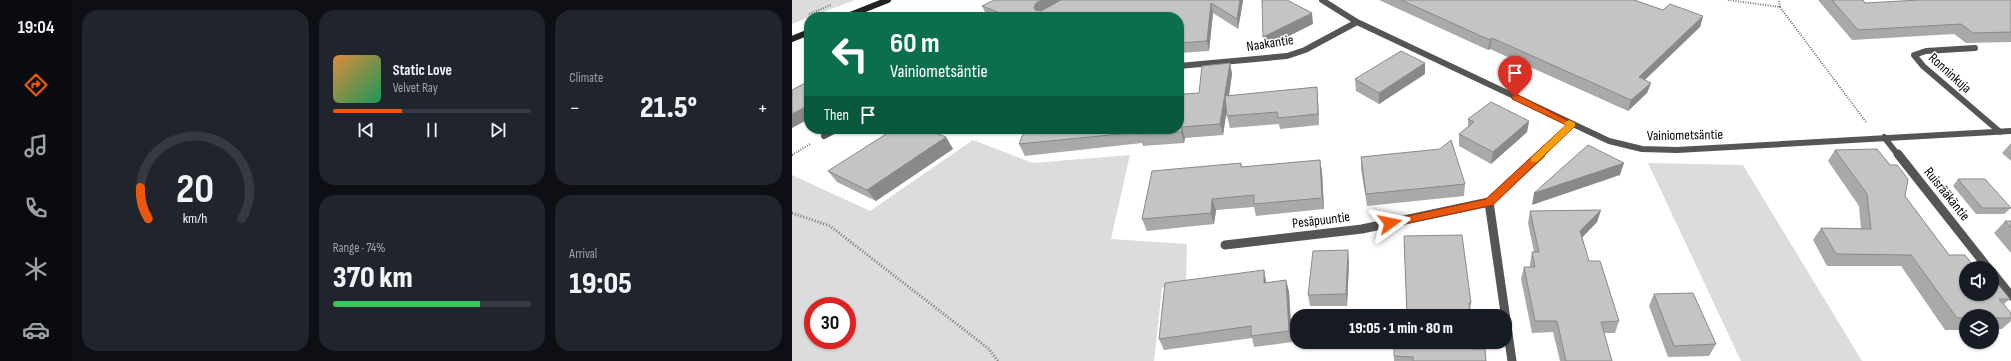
<!DOCTYPE html>
<html lang="en">
<head>
<meta charset="utf-8">
<style>
	body { margin:0; font-family:"Sofia Sans Condensed",sans-serif; background:#20242c; color:#f1f3f6; height:100vh; display:flex; flex-direction:column; font-size:15px; white-space:nowrap }
	* { box-sizing:border-box; margin:0 }
	p { font-size:13px; color:#9ea1a6 }
	.icon { flex:none; width:22px; height:22px; fill:none; stroke:currentColor; stroke-width:2; stroke-linecap:round; stroke-linejoin:round }
	.map { position:relative; flex:1; overflow:hidden }
	.sheet { display:flex; flex-direction:column; gap:10px; padding:10px; background:#0d0f14; width:720px }
	.sheet>* { flex:none }
	.hud { position:absolute; left:12px; top:12px; width:380px; height:122px; border-radius:16px; box-shadow:0 1px 3px #0004; background:#0b6e4f; color:#fff; overflow:hidden }
	.controls { position:absolute; left:1167px; top:261px; display:grid; gap:8px }
	.controls a { display:grid; place-items:center; width:40px; height:40px; border-radius:50%; background:#171b24; box-shadow:0 1px 3px #0004; font-size:20px }
	.speed { position:absolute; left:12px; top:297px; display:flex; gap:8px; font-size:20px; font-weight:700; text-align:center }
	.speed>* { display:grid; place-content:center; width:52px; height:52px; border-radius:50%; background:#171b24; box-shadow:0 1px 3px #0004; line-height:1 }
	.speed .limit { border:6px solid #d22; background:#fff; color:#111 }
	.pin { position:absolute; display:grid; place-items:center; width:34px; height:34px; color:#fff; margin:-41px -17px; border-radius:50% 50% 50% 0; rotate:-45deg; box-shadow:0 0 4px #0007 }
	.pin .icon { rotate:45deg }
	.me { position:absolute; width:44px; margin:-22px; rotate:78deg; stroke-linejoin:round; filter:drop-shadow(0 0 3px #0008) }
	.turn { display:flex; align-items:center; gap:14px; height:84px; padding:0 20px; font-size:18px }
	.turn .icon { width:52px; height:52px; stroke-width:2.5 }
	.turn b { display:block; font-size:28px; line-height:34px }
	.then { display:flex; align-items:center; height:38px; padding:0 20px; background:#0003; gap:8px; font-size:15px }
	.big { font-size:30px; font-weight:800; line-height:1.1 }
	.sheet .widget { flex:1; display:flex; flex-direction:column; justify-content:center; gap:6px; min-width:0; padding:0 14px; border-radius:16px; background:#20242c }
	.sheet .dial { align-items:center; gap:0 }
	.dial svg { height:104px; overflow:visible; fill:none; stroke:#363941; stroke-width:7; stroke-linecap:round; text-anchor:middle }
	.dial text { fill:#f1f3f6; stroke:none }
	.song { display:flex; align-items:center; gap:12px }
	.cover { width:48px; height:48px; border-radius:6px; background:linear-gradient(135deg,hsl(30 70% 55%),hsl(150 70% 35%)) }
	.played { height:4px; border-radius:2px; background:linear-gradient(90deg,#ea580c 35%,#363941 35%) }
	.keys { display:flex; justify-content:space-around; direction:ltr }
	.heat { display:flex; justify-content:space-between; align-items:center; font-size:22px; direction:ltr }
	.charge { height:6px; border-radius:3px; background:linear-gradient(90deg,#34c759 74%,#363941 0) }
	.sheet .tiles { flex:1; display:grid; gap:10px; grid-template-columns:repeat(3,1fr) }
	.widget:first-child { grid-row:span 2 }
	.trip { position:absolute; left:498px; top:309px; width:222px; height:40px; border-radius:16px; background:#171b24; box-shadow:0 1px 3px #0004; font-weight:800; line-height:40px; text-align:center }
	main { display:flex; flex:1; min-height:0 }
	.tabs { display:flex; flex-direction:column; width:72px; justify-content:space-around; align-items:center; background:#090b0e; color:#9ea1a6 }
	.tabs .icon { width:28px; height:28px }
	.tabs .current { color:#ea580c }
	.tabs b { font-size:18px; color:#f1f3f6 }
	.map>svg:first-child { display:block }
	.green { fill:#dcdcdc; fill-rule:evenodd }
	.lines { fill:none; stroke-linecap:round; stroke-linejoin:round }
	.path-far1 { stroke:#777; stroke-width:2; stroke-dasharray:1 1.5; stroke-linecap:butt }
	.path { stroke:#777; stroke-width:3; stroke-dasharray:1 2; stroke-linecap:butt }
	.street-far1 { stroke:#555; stroke-width:6 }
	.street { stroke:#555; stroke-width:9 }
	.secondary { stroke:#222; stroke-width:6 }
	.wall { fill:#a9a9a9 }
	.shaded-wall { fill:#898989 }
	.building { fill:#c4c4c4; stroke:#898989 }
	.route { fill:#ea580c; stroke:#983908 }
	.slow { fill:#f59e0b }
	.labels { text-anchor:middle; dominant-baseline:central; stroke-width:3; stroke-linejoin:round; paint-order:stroke }
	.street-label { font-size:14px; fill:#000; stroke:#fff }
</style>
</head>
<body>
<main>
<nav class="tabs">
<b>19:04</b>
<svg class="icon current" aria-label="directions" viewBox="0 0 24 24"><path d="M12 3l9 9-9 9-9-9zM9 14v-3h6M13 9l2 2-2 2"/></svg>
<svg class="icon" aria-label="music" viewBox="0 0 24 24"><path d="M9 18V5l10-2v13"/><circle cx="6" cy="18" r="3"/><circle cx="16" cy="16" r="3"/></svg>
<svg class="icon" aria-label="phone" viewBox="0 0 24 24"><path d="M5 4h4l2 5-3 2q2 4 5 5l2-3 5 2v4C11 20 4 13 5 4z"/></svg>
<svg class="icon" aria-label="climate" viewBox="0 0 24 24"><path d="M12 3v18M4 7l16 10M4 17L20 7"/></svg>
<svg class="icon" aria-label="car" viewBox="0 0 24 24"><path d="M5 17H2v-5l4-1 3-4h7l3 4 3 1v5h-3M9 17h6M6 11h13"/><circle cx="7" cy="17" r="2"/><circle cx="17" cy="17" r="2"/></svg>
</nav>
<section class="sheet">
<div class="tiles">
<div class="widget dial"><svg viewBox="0 0 100 80">
<path d="M14 69A42 42 0 1 1 86 69"/>
<path d="M14 69A42 42 0 0 1 8 45" stroke="#ea580c"/>
<text x="50" y="56" font-size="32" font-weight="700">20</text>
<text x="50" y="72" font-size="11">km/h</text>
</svg></div>
<div class="widget">
<div class="song"><i class="cover"></i><div><b>Static Love</b><p>Velvet Ray</p></div></div>
<div class="played"></div>
<div class="keys"><svg class="icon" aria-label="previous" viewBox="0 0 24 24"><path d="M18 5L8 12l10 7zM5 5v14"/></svg><svg class="icon" aria-label="pause" viewBox="0 0 24 24"><path d="M8 5v14M16 5v14"/></svg><svg class="icon" aria-label="next" viewBox="0 0 24 24"><path d="M6 5l10 7-10 7zM19 5v14"/></svg></div>
</div>
<div class="widget"><p>Climate</p>
<div class="heat"><a>−</a><b class="big">21.5°</b><a>+</a></div>
</div>
<div class="widget"><p>Range · 74%</p><b class="big">370 km</b><div class="charge"></div></div>
<div class="widget"><p>Arrival</p><b class="big">19:05</b></div>
</div>
</section>
<div class="map">
<svg width="1219" height="361" viewBox="0 0 1219 361">
	<rect width="100%" height="100%" fill="#fff"/>
	<!-- green -->
	<path class="green" d="M0,0H63L0,24Z
		M181,140L241,163L338,155L319,239L395,244L394,283L370,288L362,361H0V175L78,211ZM21,306H55V340H21Z
		M856,163L951,165L1070,361H949Z"/>
	<g class="lines">
		<!-- path-far1 -->
		<path class="path-far1" d="M936,0L988,7L987,0
			M988,7L1074,122
			M17,14L39,5
			M0,155L18,144"/>
		<!-- path -->
		<path class="path" d="M0,155L1,154
			M0,213L38,226L197,349L206,361"/>
		<!-- street-far1 -->
		<path class="street-far1" d="M530,0L565,22L817,141L850,149L885,150L1219,131
			M1183,48L1134,51L1122,55L1131,66L1208,132
			M387,66L495,56L513,50L565,22
			M32,136L45,129
			M1092,137L1106,155
			M747,155L780,125"/>
		<!-- street -->
		<path class="street" d="M1106,154L1196,268
			M697,202L720,361
			M433,245L570,229L697,202L749,154
			M1200,272L1219,296"/>
		<!-- secondary -->
		<path class="secondary" d="M53,17L96,0
			M0,39L17,32"/>
	</g>
	<!-- wall -->
	<path class="wall" d="M448,0H451V1L446,29L421,13L417,51L387,53V17H198L195,16L190,6Z
		M587,0H842L871,10L911,16L908,27L853,80L859,83L855,93L836,111L698,49L696,50Z
		M1026,0H1071L1073,3L1219,0V42L1174,43L1162,34L1060,40Z
		M438,63L440,74L437,96L525,87L527,125L488,129L487,124L438,128L435,116V110L431,135L393,138L392,143L351,146L350,143L233,156L227,144L391,101L407,93Z
		M633,63V74L587,104L564,91L563,79Z
		M676,119L737,121L735,132L699,164L667,146V134L676,128Z
		M154,137L161,149L84,201L45,182L36,171Z
		M1219,143V161L1210,153Z
		M1043,150L1113,196L1157,255L1174,268L1218,299L1212,304L1219,313V321L1210,329H1200V316H1174V330H1153L1109,266H1035L1021,240L1029,228L1069,229L1067,206L1036,161Z
		M569,157L673,184L672,196L575,206L569,169Z
		M528,160L530,172L532,209L464,216L462,207L424,210L422,224L355,231L350,219L449,163L450,167Z
		M1166,179L1219,208L1212,214H1184L1161,186Z
		M809,210L805,222L790,237L797,261L827,321L823,333H812L820,361H768L761,332L740,333L729,279L732,267H738V264L740,252H742L736,223L738,211Z
		M1213,221H1219V253L1202,233Z
		M612,236L679,303L678,312V316H615Z
		M557,262L555,306H518L516,295Z
		M472,270L474,283L494,280L497,292L500,342L462,347L460,338L372,350L367,339Z
		M862,294L924,344L917,356L876,357L857,306Z
		M602,342L680,349L694,361H602Z"/>
	<!-- shaded-wall -->
	<path class="shaded-wall" d="M250,0H273L249,13L243,10L242,7L244,3Z
		M448,0H451V1L446,29L445,19Z
		M419,3L421,13L417,51L415,41Z
		M520,13L521,24L473,48L471,37Z
		M911,16L908,27L844,88L847,77Z
		M700,38L698,49L696,50L698,40Z
		M438,63L440,74L431,135L428,124Z
		M633,63V74L587,104V93Z
		M859,83L855,93L836,111L839,100Z
		M525,87L526,99L527,125L526,114Z
		M17,105V119L0,128V114Z
		M737,121L735,132L699,164L701,152Z
		M390,127L393,138L392,143L389,132Z
		M154,137L161,149L84,201L75,190Z
		M528,160L530,172L532,209L530,198Z
		M832,163L828,175L740,205L742,193Z
		M420,199L424,210L422,224L419,213Z
		M809,210L805,222L785,243L788,231Z
		M556,250L557,262L555,306L554,294Z
		M472,270L474,282L475,295L472,283Z
		M494,280L497,292L500,342L497,331Z"/>
	<!-- building -->
	<path class="building" d="M202,0H250L244,3L242,7L243,10L249,11L269,0H448L445,19L419,3L415,41L387,43V17H218L190,6Z
		M470,0H495L520,13L471,37Z
		M609,0H842L871,10L878,4L911,16L847,77L859,83L839,100L700,38L698,40Z
		M1040,0H1071L1073,3L1127,0H1219V32L1181,33L1169,24L1066,30Z
		M609,51L633,63L587,93L563,79Z
		M438,63L428,124L390,127L389,132L347,134L348,132L227,144L233,129H387V101H391L392,94L407,93L410,66Z
		M17,81V105L0,114V90Z
		M525,87L526,114L486,118L485,112L435,116L433,96Z
		M699,102L737,121L701,152L667,134L682,122L676,119Z
		M102,129H134L154,137L75,190L36,171Z
		M659,140L673,184L574,194L569,157L648,149Z
		M796,145L832,163L742,193Z
		M1085,149L1098,165H1105L1116,179L1113,196L1157,255H1173L1183,268H1174V294H1200V277L1218,299H1207L1219,313V318H1200V316H1174V318H1165L1119,255L1044,254L1029,228L1079,229L1075,194L1043,150Z
		M528,160L530,198L462,204V195L420,199L419,213L350,219L360,171L449,163V167Z
		M1166,179H1193L1219,208H1190Z
		M809,210L788,231L797,261H808L827,321L809,322L820,361H774L765,321H743L732,267H743L740,252H747L738,211Z
		M1213,221H1219V228Z
		M670,235L679,303H677L678,316H615L612,236Z
		M556,250L554,294L516,295L521,251Z
		M472,270V283L494,280L497,331L459,336V326L367,339L373,283Z
		M901,293L924,344L882,346L862,294Z
		M602,342H679L680,349H693L694,361H621V357L602,356Z"/>
	<!-- route -->
	<path class="route" d="M720,95H726L784,125L701,205L598,227L595,226L593,223L595,221L598,220L694,199L774,125L720,99Z"/>
	<!-- slow -->
	<path class="slow" d="M777,120L783,123V126L745,162H739V158L774,125L772,123Z"/>
	<g class="labels">
		<!-- street labels -->
		<g class="street-label">
			<text transform="translate(478 43) rotate(-9)">Naakantie</text>
			<text transform="translate(1158 73) rotate(42)">Ronninkuja</text>
			<text transform="translate(893 135) rotate(-1)">Vainiometsäntie</text>
			<text transform="translate(1155 194) rotate(51)">Ruisrääkäntie</text>
			<text transform="translate(529 220) rotate(-7)">Pesäpuuntie</text>
		</g>
	</g>
</svg>
<div class="controls">
<a><svg class="icon" aria-label="sound" viewBox="0 0 24 24"><path d="M4 9h4l5-4v14l-5-4H4zM17 9q2 3 0 6"/></svg></a>
<a><svg class="icon" aria-label="layers" viewBox="0 0 24 24"><path d="M12 4l9 5-9 5-9-5zM3 14l9 5 9-5"/></svg></a>
</div>
<div class="speed"><div class="limit">30</div></div>
<div class="pin" style="left:723px;top:97px;background:#d93025"><svg class="icon" aria-label="arrive" viewBox="0 0 24 24"><path d="M6 21V4h12l-3 4 3 4H6"/></svg></div>
<svg class="me" style="left:598px;top:223px" viewBox="-20 -20 40 40"><path d="M0-17L14 15 0 8-14 15z" fill="#ea580c" stroke="#fff" stroke-width="4"/></svg>
<div class="trip">19:05 · 1 min · 80 m</div>
<div class="hud">
<div class="turn"><svg class="icon" aria-label="left" viewBox="0 0 24 24"><path d="M17 20v-9H6M10 6l-5 5 5 5"/></svg><div><b>60 m</b>Vainiometsäntie</div></div>
<div class="then">Then<svg class="icon" aria-label="arrive" viewBox="0 0 24 24"><path d="M6 21V4h12l-3 4 3 4H6"/></svg></div>
</div>
</div>
</main>
</body>
</html>
